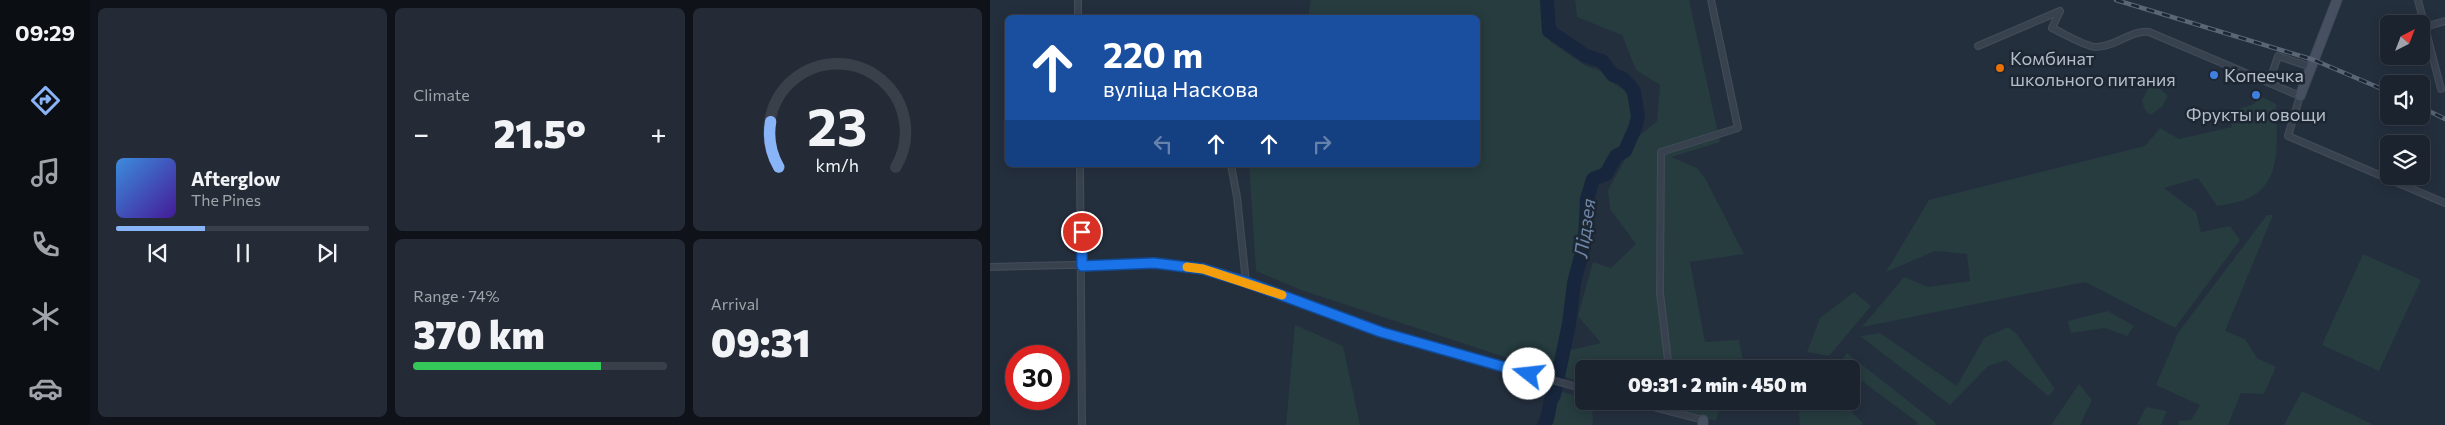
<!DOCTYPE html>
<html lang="en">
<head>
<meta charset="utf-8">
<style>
	body { margin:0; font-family:Commissioner,sans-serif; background:#242b36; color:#f1f3f6; height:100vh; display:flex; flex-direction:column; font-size:19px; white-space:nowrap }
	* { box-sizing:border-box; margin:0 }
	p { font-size:16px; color:#a0a4aa }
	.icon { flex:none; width:28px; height:28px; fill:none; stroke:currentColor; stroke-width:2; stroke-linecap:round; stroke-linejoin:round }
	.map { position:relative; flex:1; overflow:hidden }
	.side { display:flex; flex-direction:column; gap:8px; padding:8px; background:#0f1319; width:900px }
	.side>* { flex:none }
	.banner { position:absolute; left:15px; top:15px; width:475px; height:152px; border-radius:8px; box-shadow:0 2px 12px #0003,0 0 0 1px #39404a; background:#1a4fa0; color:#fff; overflow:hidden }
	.needle { width:32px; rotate:42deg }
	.controls { position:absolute; left:1390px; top:15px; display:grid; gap:10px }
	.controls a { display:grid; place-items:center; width:50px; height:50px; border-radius:8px; background:#1b232e; box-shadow:0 2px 12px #0003,0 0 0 1px #39404a; font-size:25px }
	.speed { position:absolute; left:15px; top:345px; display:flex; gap:10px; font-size:25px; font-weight:700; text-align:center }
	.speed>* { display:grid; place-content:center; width:65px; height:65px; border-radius:50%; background:#1b232e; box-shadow:0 2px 12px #0003,0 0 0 1px #39404a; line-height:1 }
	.speed .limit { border:8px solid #d22; background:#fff; color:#111 }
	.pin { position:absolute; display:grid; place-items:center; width:42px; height:42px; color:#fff; margin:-21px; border:2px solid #fff; border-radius:50%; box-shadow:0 1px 5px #0007 }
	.me { position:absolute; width:55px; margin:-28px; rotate:286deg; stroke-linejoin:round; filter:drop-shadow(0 0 4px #0008) }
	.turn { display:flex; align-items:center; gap:18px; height:105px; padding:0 15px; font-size:22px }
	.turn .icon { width:65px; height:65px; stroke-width:2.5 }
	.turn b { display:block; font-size:35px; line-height:42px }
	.lanes { display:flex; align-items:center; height:48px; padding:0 15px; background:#0003; justify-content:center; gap:25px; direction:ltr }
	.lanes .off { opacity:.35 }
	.big { font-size:38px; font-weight:800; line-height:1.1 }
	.side .card { flex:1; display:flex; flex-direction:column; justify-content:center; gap:8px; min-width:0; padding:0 18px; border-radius:8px; background:#242b36 }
	.side .dial { align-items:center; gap:0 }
	.dial svg { height:130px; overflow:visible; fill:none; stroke:#39404a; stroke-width:7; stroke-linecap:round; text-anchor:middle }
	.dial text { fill:#f1f3f6; stroke:none }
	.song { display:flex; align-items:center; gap:15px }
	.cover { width:60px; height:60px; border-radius:8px; background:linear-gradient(135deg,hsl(210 70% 55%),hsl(260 70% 35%)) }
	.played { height:5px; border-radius:2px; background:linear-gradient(90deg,#8ab4f8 35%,#39404a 35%) }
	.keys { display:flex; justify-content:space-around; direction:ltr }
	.heat { display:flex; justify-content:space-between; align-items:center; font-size:28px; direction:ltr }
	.charge { height:8px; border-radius:4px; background:linear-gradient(90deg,#34c759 74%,#39404a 0) }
	.side .tiles { flex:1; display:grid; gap:8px; grid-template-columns:repeat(3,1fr) }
	.card:first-child { grid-row:span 2 }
	.trip { position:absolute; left:585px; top:360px; width:285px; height:50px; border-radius:8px; background:#1b232e; box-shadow:0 2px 12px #0003,0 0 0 1px #39404a; font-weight:800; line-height:50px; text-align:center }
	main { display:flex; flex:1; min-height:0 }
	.menu { display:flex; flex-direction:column; width:90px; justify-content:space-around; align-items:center; background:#0b0e12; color:#a0a4aa }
	.menu .icon { width:35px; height:35px }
	.menu .selected { color:#8ab4f8 }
	.menu b { font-size:22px; color:#f1f3f6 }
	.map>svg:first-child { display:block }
	.green { fill:#263c3f }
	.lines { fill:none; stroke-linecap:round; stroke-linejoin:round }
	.river { stroke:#17263c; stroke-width:14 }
	.street-casing { stroke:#414a57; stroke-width:8 }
	.secondary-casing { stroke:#414a57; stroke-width:11 }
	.street { stroke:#38414e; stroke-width:5.5 }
	.secondary { stroke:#465061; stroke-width:9 }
	.rail-casing { stroke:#5a6575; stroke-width:4.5 }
	.rail { stroke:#1d2633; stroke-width:2.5; stroke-dasharray:8; stroke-linecap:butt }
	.route-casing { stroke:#114b97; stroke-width:12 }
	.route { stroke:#1a73e8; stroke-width:9 }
	.slow { stroke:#f59e0b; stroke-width:9 }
	.food-dot { fill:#e8710a; stroke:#1d2633; stroke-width:2 }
	.shop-dot { fill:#3f7fe0; stroke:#1d2633; stroke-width:2 }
	.labels { text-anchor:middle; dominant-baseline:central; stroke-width:5; stroke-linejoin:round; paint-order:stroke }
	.poi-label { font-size:18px; fill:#b4bcc9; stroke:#1d2633; text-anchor:start }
	.water-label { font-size:19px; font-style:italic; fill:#6d86a8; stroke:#1d2633 }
</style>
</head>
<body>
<main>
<nav class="menu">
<b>09:29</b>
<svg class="icon selected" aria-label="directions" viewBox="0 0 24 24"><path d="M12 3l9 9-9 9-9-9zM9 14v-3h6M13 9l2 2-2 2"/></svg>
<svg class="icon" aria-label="music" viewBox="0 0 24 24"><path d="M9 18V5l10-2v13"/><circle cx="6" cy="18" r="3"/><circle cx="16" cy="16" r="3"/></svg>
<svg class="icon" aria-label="phone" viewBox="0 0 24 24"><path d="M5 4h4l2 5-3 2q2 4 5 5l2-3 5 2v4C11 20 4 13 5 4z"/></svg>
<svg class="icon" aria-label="climate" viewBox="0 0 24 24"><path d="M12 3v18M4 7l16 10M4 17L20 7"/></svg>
<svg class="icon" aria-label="car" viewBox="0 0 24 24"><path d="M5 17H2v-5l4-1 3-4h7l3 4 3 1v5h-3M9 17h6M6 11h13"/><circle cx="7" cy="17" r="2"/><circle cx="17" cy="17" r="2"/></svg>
</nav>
<section class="side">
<div class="tiles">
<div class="card">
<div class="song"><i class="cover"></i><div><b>Afterglow</b><p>The Pines</p></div></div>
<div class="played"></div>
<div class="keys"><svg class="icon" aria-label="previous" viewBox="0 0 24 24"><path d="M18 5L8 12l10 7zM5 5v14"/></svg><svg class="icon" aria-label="pause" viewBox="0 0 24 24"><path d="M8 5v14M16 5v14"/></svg><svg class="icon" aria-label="next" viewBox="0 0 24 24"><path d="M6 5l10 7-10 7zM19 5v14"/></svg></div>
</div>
<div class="card"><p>Climate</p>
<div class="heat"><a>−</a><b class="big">21.5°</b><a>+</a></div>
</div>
<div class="card dial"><svg viewBox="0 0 100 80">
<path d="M14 69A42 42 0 1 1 86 69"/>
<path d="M14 69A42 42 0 0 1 9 41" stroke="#8ab4f8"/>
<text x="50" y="56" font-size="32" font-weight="700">23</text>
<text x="50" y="72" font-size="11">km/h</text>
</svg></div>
<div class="card"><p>Range · 74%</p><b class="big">370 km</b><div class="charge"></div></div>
<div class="card"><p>Arrival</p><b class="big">09:31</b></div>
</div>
</section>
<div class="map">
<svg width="1455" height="425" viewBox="0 0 1455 425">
	<rect width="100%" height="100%" fill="#242f3e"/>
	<!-- green -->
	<path class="green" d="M321,0H555V35L561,42L596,66L612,71L624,84L637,91C642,111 649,130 634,147C625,157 622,157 617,172L604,178L598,186L595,196V219L580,284L572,352L611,343L588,316L603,262L621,268L646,244L620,209L618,190L647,138L667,121L670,85L646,70L632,35L587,17L585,0H699L730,142L681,157L707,168L715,178L754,254L700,262L715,342L749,340L754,367L752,369H594V383L311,290L266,271L259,165H488V18L318,17Z
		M1159,86L1169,88L1178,96L1172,107L1160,115L1155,110L1152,101Z
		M1272,97L1286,104C1286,138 1295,185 1254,200C1246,203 1236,204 1227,206L1208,178L1174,188L1206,212L1211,232L1240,226L1250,240L1185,328L1095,282L872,327L914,277L938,287L980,281L977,254L945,251L896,272L939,200L1155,146L1170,128L1189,139L1242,127L1238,112L1262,105Z
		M1277,215H1283L1235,331L1255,339L1267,358L1286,367L1274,394L1251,393L1238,425H1188L1189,421L1201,420L1210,405L1166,385L1188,333Z
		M1373,254L1431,280L1389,371L1332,345Z
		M864,292L881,306L839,356L817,352L830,318Z
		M1118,311L1144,326L1137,336L1115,328L1081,333L1078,321Z
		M305,325L353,346L370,425H296Z
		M1018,327L1026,333L1065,389L1058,396L1016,360L998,366L960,405L870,336L890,333L967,386L994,338Z
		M857,353L945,422V425H927V422L861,373V369H844Z
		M1089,384L1102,400L1090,425H1061Z
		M565,390L594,398V401H602L603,425H554L560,417L559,401Z
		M1312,391L1382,424L1381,425H1294Z
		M658,401H730L726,421Z
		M818,401H850L873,423L872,425H810L809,413Z
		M1156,407L1177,411L1171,425H1147Z"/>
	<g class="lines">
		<!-- river -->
		<path class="river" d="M554,425C562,414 556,405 564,395L579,324L584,283L595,241L597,199L603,179L616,174L626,156L635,151L645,128L648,117L644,92L640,86L632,78L623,75L612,61L596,56L559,31L557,0"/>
		<!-- street casing -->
		<g class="street-casing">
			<path id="street" d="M88,0V18
				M1428,0L1451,89
				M1070,11L1062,28C1073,33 1096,47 1106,47C1126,47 1140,30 1159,32L1310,96L1298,136L1455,203
				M1435,27L1455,21
				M988,46L1070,11
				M1279,83L1288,56L1321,67
				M90,165L92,425
				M241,165L247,197L256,282
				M0,267L164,263L213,269L256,282L391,332L594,389
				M679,369L670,293L671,152L748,128L721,0
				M640,401L713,420
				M687,401L691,414"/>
		</g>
		<!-- secondary casing -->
		<g class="secondary-casing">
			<path id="secondary" d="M1310,96L1347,0
				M713,425V420"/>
		</g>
		<!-- street -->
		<use href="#street" class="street"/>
		<!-- secondary -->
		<use href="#secondary" class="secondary"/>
		<!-- rail casing -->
		<g class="rail-casing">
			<path id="rail" d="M1126,0L1324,60L1399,92
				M1431,107L1455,119"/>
		</g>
		<!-- rail -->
		<use href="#rail" class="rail"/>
	</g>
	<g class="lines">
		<!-- route casing -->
		<g class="route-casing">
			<path id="route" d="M92,232V266L164,263L213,269L256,282L391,332L539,374"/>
		</g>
		<!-- route -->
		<use href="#route" class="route"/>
		<!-- slow -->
		<path class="slow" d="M197,267L213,269L292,295"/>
	</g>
	<!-- markers -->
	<circle class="food-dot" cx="1010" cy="68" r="5"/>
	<g class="shop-dot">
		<circle cx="1224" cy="75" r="5"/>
		<circle cx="1266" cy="95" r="5"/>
	</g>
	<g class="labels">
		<!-- poi labels -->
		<g class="poi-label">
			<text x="1020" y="58">Комбинат<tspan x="1020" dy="21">школьного питания</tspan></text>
			<text x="1234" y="75">Копеечка</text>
			<text x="1266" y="114" text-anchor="middle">Фрукты и овощи</text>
		</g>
		<!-- water labels -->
		<g class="water-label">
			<text transform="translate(594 228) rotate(-82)">Лідзея</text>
		</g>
	</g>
</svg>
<div class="controls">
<a><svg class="needle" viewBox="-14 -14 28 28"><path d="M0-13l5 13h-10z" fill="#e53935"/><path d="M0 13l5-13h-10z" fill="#a0a4aa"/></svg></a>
<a><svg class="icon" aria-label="sound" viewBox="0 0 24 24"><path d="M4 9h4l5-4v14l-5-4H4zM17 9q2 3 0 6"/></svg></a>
<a><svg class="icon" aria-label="layers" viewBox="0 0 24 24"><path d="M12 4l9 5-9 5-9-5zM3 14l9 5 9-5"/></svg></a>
</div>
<div class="speed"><div class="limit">30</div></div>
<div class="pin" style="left:92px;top:232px;background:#d93025"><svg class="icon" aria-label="arrive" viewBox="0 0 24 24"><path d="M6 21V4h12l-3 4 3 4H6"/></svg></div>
<svg class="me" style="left:539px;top:374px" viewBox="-20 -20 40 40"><circle r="19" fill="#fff"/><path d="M0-13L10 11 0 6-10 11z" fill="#1a73e8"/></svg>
<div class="trip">09:31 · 2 min · 450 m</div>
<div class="banner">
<div class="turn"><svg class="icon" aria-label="ahead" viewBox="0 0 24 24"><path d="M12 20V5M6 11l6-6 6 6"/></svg><div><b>220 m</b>вуліца Наскова</div></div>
<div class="lanes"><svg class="icon off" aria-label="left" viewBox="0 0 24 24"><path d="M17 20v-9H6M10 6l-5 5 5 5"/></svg><svg class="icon" aria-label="ahead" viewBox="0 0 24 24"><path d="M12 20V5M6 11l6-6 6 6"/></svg><svg class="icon" aria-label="ahead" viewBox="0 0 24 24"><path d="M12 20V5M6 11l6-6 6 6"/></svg><svg class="icon off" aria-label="right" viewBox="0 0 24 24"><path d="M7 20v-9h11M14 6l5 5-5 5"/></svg></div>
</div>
</div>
</main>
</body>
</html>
